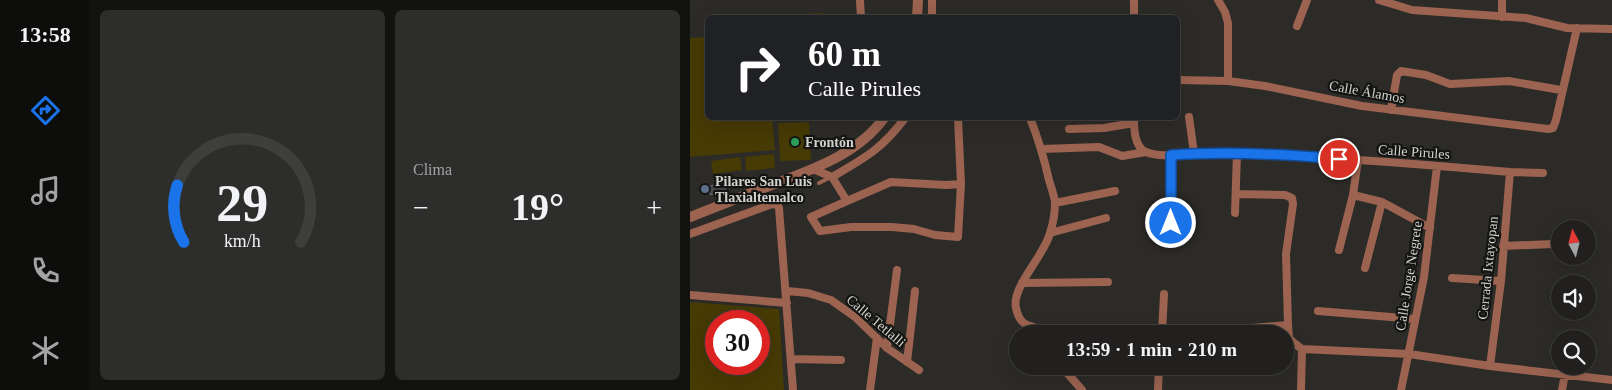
<!DOCTYPE html>
<html lang="es">
<head>
<meta charset="utf-8">
<style>
	body { margin:0; font-family:Georgia,serif; background:#2d2d2b; color:#f1f3f6; height:100vh; display:flex; flex-direction:column; font-size:19px; white-space:nowrap }
	* { box-sizing:border-box; margin:0 }
	p { font-size:16px; color:#a2a3a4 }
	.icon { flex:none; width:28px; height:28px; fill:none; stroke:currentColor; stroke-width:2; stroke-linecap:round; stroke-linejoin:round }
	.map { position:relative; flex:1; overflow:hidden }
	.side { display:flex; flex-direction:column; gap:10px; padding:10px; background:#121210; width:600px }
	.side>* { flex:none }
	.top-card { position:absolute; left:15px; top:15px; width:475px; height:105px; border-radius:8px; box-shadow:0 5px 20px #0002,0 0 0 1px #3e3e3c; background:#202124; color:#fff; overflow:hidden }
	.needle { width:32px; rotate:353deg }
	.buttons { position:absolute; left:861px; top:220px; display:grid; gap:10px }
	.buttons a { display:grid; place-items:center; width:45px; height:45px; border-radius:50%; background:#21201e; box-shadow:0 5px 20px #0002,0 0 0 1px #3e3e3c; font-size:25px }
	.speed { position:absolute; left:15px; top:310px; display:flex; gap:10px; font-size:25px; font-weight:700; text-align:center }
	.speed>* { display:grid; place-content:center; width:65px; height:65px; border-radius:50%; background:#21201e; box-shadow:0 5px 20px #0002,0 0 0 1px #3e3e3c; line-height:1 }
	.speed .limit { border:8px solid #d22; background:#fff; color:#111 }
	.pin { position:absolute; display:grid; place-items:center; width:42px; height:42px; color:#fff; margin:-21px; border:2px solid #fff; border-radius:50%; box-shadow:0 1px 5px #0007 }
	.me { position:absolute; width:55px; margin:-28px; rotate:0deg; stroke-linejoin:round; filter:drop-shadow(0 0 4px #0008) }
	.turn { display:flex; align-items:center; gap:18px; height:105px; padding:0 20px; font-size:22px }
	.turn .icon { width:65px; height:65px; stroke-width:2.5 }
	.turn b { display:block; font-size:35px; line-height:42px }
	.big { font-size:38px; font-weight:700; line-height:1.1 }
	.side .card { flex:1; display:flex; flex-direction:column; justify-content:center; gap:8px; min-width:0; padding:0 18px; border-radius:8px; background:#2d2d2b }
	.side .dial { align-items:center; gap:0 }
	.dial svg { height:130px; overflow:visible; fill:none; stroke:#3e3e3c; stroke-width:7; stroke-linecap:round; text-anchor:middle }
	.dial text { fill:#f1f3f6; stroke:none }
	.heat { display:flex; justify-content:space-between; align-items:center; font-size:28px; direction:ltr }
	.side .tiles { flex:1; display:grid; gap:10px; grid-template-columns:repeat(2,1fr) }
	.trip { position:absolute; left:319px; top:325px; width:285px; height:50px; border-radius:25px; background:#21201e; box-shadow:0 5px 20px #0002,0 0 0 1px #3e3e3c; font-weight:700; line-height:50px; text-align:center }
	main { display:flex; flex:1; min-height:0 }
	.tabs { display:flex; flex-direction:column; width:90px; justify-content:space-around; align-items:center; background:#0d0d0c; color:#a2a3a4 }
	.tabs .icon { width:35px; height:35px }
	.tabs .selected { color:#1a73e8 }
	.tabs b { font-size:22px; color:#f1f3f6 }
	.map>svg:first-child { display:block }
	.green { fill:#463a05; fill-rule:evenodd }
	.building { fill:#4b4a4d; stroke:#69686b }
	.lines { fill:none; stroke-linecap:round; stroke-linejoin:round }
	.service { stroke:#9b6350; stroke-width:4 }
	.minor { stroke:#9b6350; stroke-width:8 }
	.tertiary { stroke:#9b6350; stroke-width:10 }
	.route-casing { stroke:#114b97; stroke-width:12 }
	.route { stroke:#1a73e8; stroke-width:9 }
	.leisure-dot { fill:#2e9e5b; stroke:#141412; stroke-width:2 }
	.service-dot { fill:#5c6f8a; stroke:#141412; stroke-width:2 }
	.labels { text-anchor:middle; dominant-baseline:central; stroke-width:4.5; stroke-linejoin:round; paint-order:stroke }
	.street-label { font-size:14px; fill:#d2d2d0; stroke:#141412 }
	.poi-label { font-size:14px; font-weight:bold; fill:#d2d2d0; stroke:#141412; text-anchor:start }
</style>
</head>
<body>
<main>
<nav class="tabs">
<b>13:58</b>
<svg class="icon selected" aria-label="directions" viewBox="0 0 24 24"><path d="M12 3l9 9-9 9-9-9zM9 14v-3h6M13 9l2 2-2 2"/></svg>
<svg class="icon" aria-label="music" viewBox="0 0 24 24"><path d="M9 18V5l10-2v13"/><circle cx="6" cy="18" r="3"/><circle cx="16" cy="16" r="3"/></svg>
<svg class="icon" aria-label="phone" viewBox="0 0 24 24"><path d="M5 4h4l2 5-3 2q2 4 5 5l2-3 5 2v4C11 20 4 13 5 4z"/></svg>
<svg class="icon" aria-label="climate" viewBox="0 0 24 24"><path d="M12 3v18M4 7l16 10M4 17L20 7"/></svg>
</nav>
<section class="side">
<div class="tiles">
<div class="card dial"><svg viewBox="0 0 100 80">
<path d="M14 69A42 42 0 1 1 86 69"/>
<path d="M14 69A42 42 0 0 1 10 34" stroke="#1a73e8"/>
<text x="50" y="56" font-size="32" font-weight="700">29</text>
<text x="50" y="72" font-size="11">km/h</text>
</svg></div>
<div class="card"><p>Clima</p>
<div class="heat"><a>−</a><b class="big">19°</b><a>+</a></div>
</div>
</div>
</section>
<div class="map">
<svg width="922" height="390" viewBox="0 0 922 390">
	<rect width="100%" height="100%" fill="#2c2b28"/>
	<!-- green -->
	<path class="green" d="M133,13V17L75,18V16Z
		M17,37L18,118H82L85,150L0,157V38Z
		M119,122L121,160L90,161L88,123Z
		M84,154L85,168L56,171L55,157Z
		M50,157L52,170L23,174L21,161Z
		M0,302L89,309L94,390H0ZM69,321V364H26V321Z"/>
	<!-- building -->
	<path class="building" d="M33,181L36,189L21,195L17,191L19,190L18,187Z"/>
	<g class="lines">
		<!-- service -->
		<path class="service" d="M129,183L141,177"/>
		<!-- minor -->
		<path class="minor" d="M170,0L171,18
			M528,0L535,12L538,23V81
			M689,0L722,10L836,18L877,28L922,29
			M812,17V0
			M242,18V0
			M444,18V0
			M607,26L617,0
			M488,80L538,81L575,86L672,106L858,129L863,128L866,120L887,28
			M701,110L707,75L711,71L736,75L760,84L819,81L871,90
			M499,117L504,153
			M340,118C348,138 354,158 359,180C361,187 364,195 365,202C365,211 363,224 360,233C355,255 321,287 326,308C331,332 345,322 355,334
			M444,118C444,128 444,147 456,152C471,158 489,154 505,153C520,152 535,153 550,153C641,157 730,164 820,172L853,173
			M379,129L414,128L444,123
			M352,149L409,147L432,156L456,152
			M481,155V223
			M123,169L142,177
			M142,177L157,201L201,182L256,185L271,184
			M142,177C175,158 192,149 215,118
			M546,194L595,195L602,198L603,204L596,254L598,325L599,338L604,343L612,349
			M663,195L692,202L740,228
			M157,201L121,217L130,231L161,227H202L224,229L245,235L268,237L271,184L268,118
			M365,203L425,191
			M545,213L547,153
			M360,233L416,218
			M0,234L82,204L87,205L89,208L103,390
			M813,246L863,244
			M649,250L663,195L668,160
			M675,268L692,202
			M762,278L811,281
			M332,283L418,282
			M97,291L118,293L141,300L165,317L197,348L229,370
			M0,295L97,303
			M628,311L725,319
			M562,328L598,325
			M472,334L474,294
			M197,348L207,270
			M612,349L719,354L800,366L922,380
			M101,359L151,360
			M217,362L225,291
			M371,366L392,390
			M800,366L811,281L820,172
			M180,390L187,338
			M468,390L469,366
			M611,390L612,349
			M711,390L734,277L747,166
			M872,390L875,374"/>
		<!-- tertiary -->
		<path class="tertiary" d="M227,18L228,0
			M0,217C26,207 53,196 79,186C121,170 167,155 194,118"/>
	</g>
	<g class="lines">
		<!-- route casing -->
		<g class="route-casing">
			<path id="route" d="M481,223V155C537,151 593,154 649,159"/>
		</g>
		<!-- route -->
		<use href="#route" class="route"/>
	</g>
	<!-- markers -->
	<circle class="leisure-dot" cx="105" cy="142" r="5"/>
	<circle class="service-dot" cx="15" cy="189" r="5"/>
	<g class="labels">
		<!-- street labels -->
		<g class="street-label">
			<text transform="translate(677 92) rotate(10)">Calle Álamos</text>
			<text transform="translate(724 152) rotate(4)">Calle Pirules</text>
			<text transform="translate(798 268) rotate(-84)">Cerrada Ixtayopan</text>
			<text transform="translate(719 276) rotate(-81)">Calle Jorge Negrete</text>
			<text transform="translate(186 321) rotate(40)">Calle Tetlalli</text>
		</g>
		<!-- poi labels -->
		<g class="poi-label">
			<text x="115" y="142">Frontón</text>
			<text x="25" y="181">Pilares San Luis<tspan x="25" dy="16">Tlaxialtemalco</tspan></text>
		</g>
	</g>
</svg>
<div class="buttons">
<a><svg class="needle" viewBox="-14 -14 28 28"><path d="M0-13l5 13h-10z" fill="#e53935"/><path d="M0 13l5-13h-10z" fill="#a2a3a4"/></svg></a>
<a><svg class="icon" aria-label="sound" viewBox="0 0 24 24"><path d="M4 9h4l5-4v14l-5-4H4zM17 9q2 3 0 6"/></svg></a>
<a><svg class="icon" aria-label="search" viewBox="0 0 24 24"><circle cx="10" cy="10" r="6"/><path d="M15 15l6 6"/></svg></a>
</div>
<div class="speed"><div class="limit">30</div></div>
<div class="pin" style="left:649px;top:159px;background:#d93025"><svg class="icon" aria-label="arrive" viewBox="0 0 24 24"><path d="M6 21V4h12l-3 4 3 4H6"/></svg></div>
<svg class="me" style="left:481px;top:223px" viewBox="-20 -20 40 40"><circle r="17" fill="#1a73e8" stroke="#fff" stroke-width="3"/><path d="M0-11L8 9 0 5-8 9z" fill="#fff"/></svg>
<div class="trip">13:59 · 1 min · 210 m</div>
<div class="top-card">
<div class="turn"><svg class="icon" aria-label="right" viewBox="0 0 24 24"><path d="M7 20v-9h11M14 6l5 5-5 5"/></svg><div><b>60 m</b>Calle Pirules</div></div>
</div>
</div>
</main>
</body>
</html>
